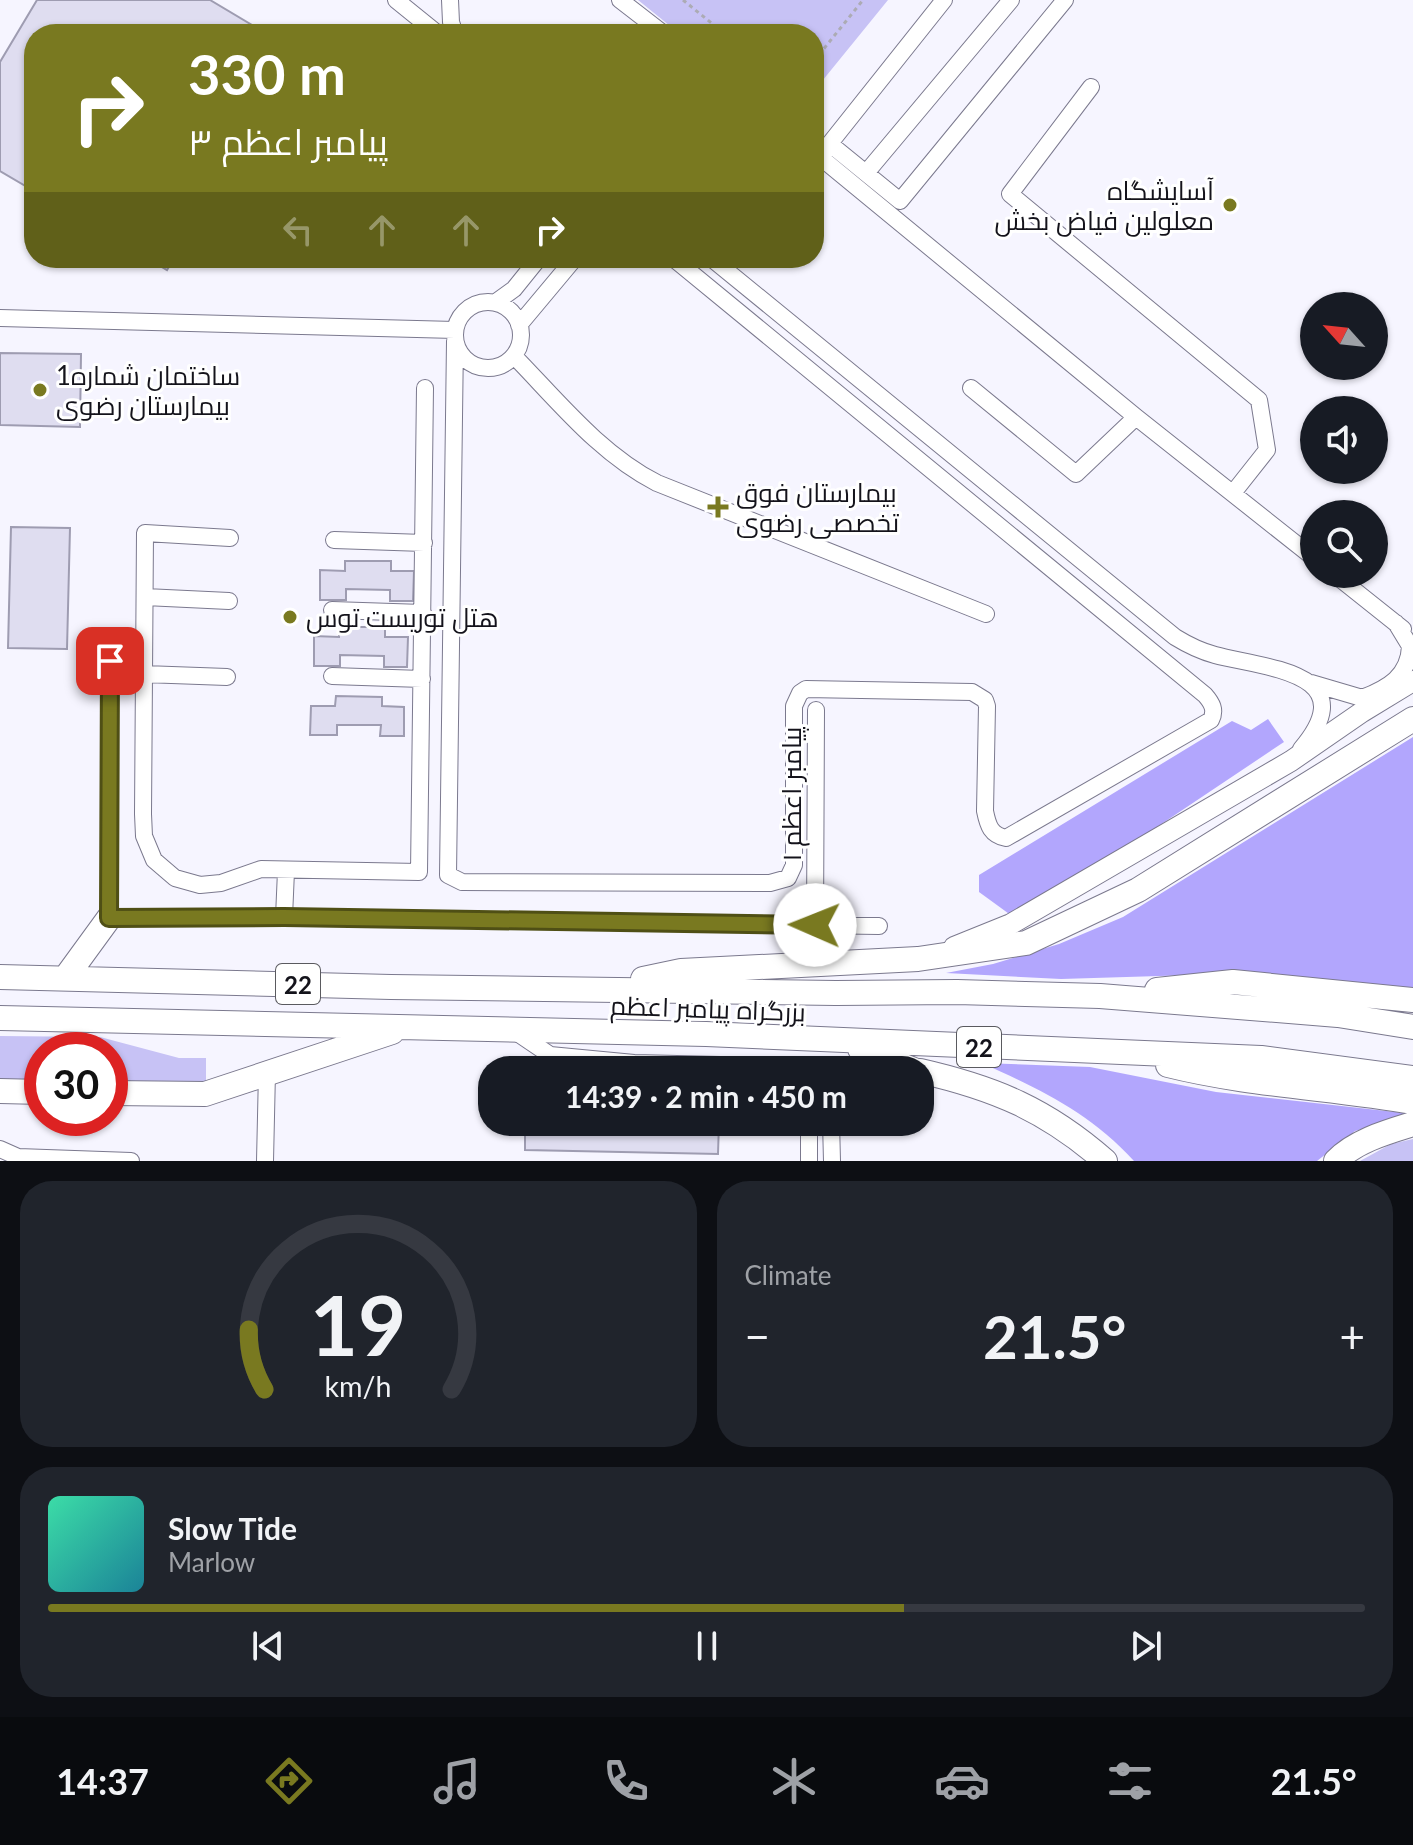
<!DOCTYPE html>
<html lang="en">
<head>
<meta charset="utf-8">
<style>
	body { margin:0; font-family:Lato,Cairo,sans-serif; background:#20242c; color:#f1f3f6; height:100vh; display:flex; flex-direction:column; font-size:30px; white-space:nowrap }
	* { box-sizing:border-box; margin:0 }
	p { font-size:26px; color:#9ea1a6 }
	.icon { flex:none; width:44px; height:44px; fill:none; stroke:currentColor; stroke-width:2; stroke-linecap:round; stroke-linejoin:round }
	.map { position:relative; height:1161px; overflow:hidden }
	.sheet { display:flex; flex-direction:column; gap:20px; padding:20px; background:#0d0f14; flex:1 }
	.sheet>* { flex:none }
	.guide { position:absolute; left:24px; top:24px; width:800px; height:244px; border-radius:32px; box-shadow:0 2px 6px #0004; background:#797920; color:#fff; overflow:hidden }
	.needle { width:52px; rotate:297deg }
	.buttons { position:absolute; left:1300px; top:292px; display:grid; gap:16px }
	.buttons a { display:grid; place-items:center; width:88px; height:88px; border-radius:50%; background:#171b24; box-shadow:0 2px 6px #0004; font-size:40px }
	.speed { position:absolute; left:24px; top:1032px; display:flex; gap:16px; font-size:40px; font-weight:700; text-align:center }
	.speed>* { display:grid; place-content:center; width:104px; height:104px; border-radius:50%; background:#171b24; box-shadow:0 2px 6px #0004; line-height:1 }
	.speed .limit { border:12px solid #d22; background:#fff; color:#111 }
	.pin { position:absolute; display:grid; place-items:center; width:68px; height:68px; color:#fff; margin:-34px; border-radius:16px; box-shadow:0 4px 12px #0006 }
	.me { position:absolute; width:88px; margin:-44px; rotate:271deg; stroke-linejoin:round; filter:drop-shadow(0 0 6px #0008) }
	.turn { display:flex; align-items:center; gap:28px; height:168px; padding:0 32px; font-size:36px }
	.turn .icon { width:104px; height:104px; stroke-width:2.5 }
	.turn b { display:block; font-size:56px; line-height:68px }
	.lanes { display:flex; align-items:center; height:76px; padding:0 32px; background:#0003; justify-content:center; gap:40px; direction:ltr }
	.lanes .off { opacity:.35 }
	.big { font-size:60px; font-weight:700; line-height:1.1 }
	.sheet .card { flex:1; display:flex; flex-direction:column; justify-content:center; gap:12px; min-width:0; padding:0 28px; border-radius:32px; background:#20242c }
	.sheet .dial { align-items:center; gap:0 }
	.dial svg { height:208px; overflow:visible; fill:none; stroke:#363941; stroke-width:7; stroke-linecap:round; text-anchor:middle }
	.dial text { fill:#f1f3f6; stroke:none }
	.song { display:flex; align-items:center; gap:24px }
	.cover { width:96px; height:96px; border-radius:12px; background:linear-gradient(135deg,hsl(160 70% 55%),hsl(190 70% 35%)) }
	.played { height:8px; border-radius:4px; background:linear-gradient(90deg,#797920 65%,#363941 65%) }
	.keys { display:flex; justify-content:space-around; direction:ltr }
	.heat { display:flex; justify-content:space-between; align-items:center; font-size:44px; direction:ltr }
	.sheet .tiles { flex:1; display:grid; gap:20px; grid-template-columns:1fr 1fr }
	.card:last-child { grid-column:span 2 }
	.trip { position:absolute; left:478px; top:1056px; width:456px; height:80px; border-radius:32px; background:#171b24; box-shadow:0 2px 6px #0004; font-weight:700; line-height:80px; text-align:center }
	.tabs { display:flex; height:128px; justify-content:space-around; align-items:center; background:#090b0e; color:#9ea1a6 }
	.tabs .icon { width:56px; height:56px }
	.tabs .on { color:#797920 }
	.tabs b { font-size:36px; color:#f1f3f6 }
	.map>svg:first-child { display:block }
	.green { fill:#c7c2f5 }
	.forest { fill:#b2a6fd }
	.building { fill:#dfddf0; stroke:#9e9cb1; stroke-width:2 }
	.lines { fill:none; stroke-linecap:round; stroke-linejoin:round }
	.minor-casing { stroke:#7b798e; stroke-width:18 }
	.major-casing { stroke:#7b798e; stroke-width:22 }
	.highway-casing { stroke:#7b798e; stroke-width:26 }
	.path { stroke:#acabb4; stroke-width:3; stroke-dasharray:4 4; stroke-linecap:butt }
	.minor { stroke:#fff; stroke-width:16 }
	.major { stroke:#fff; stroke-width:20 }
	.highway { stroke:#fff; stroke-width:24 }
	.route-casing { stroke:#4f4f15; stroke-width:20 }
	.route { stroke:#797920; stroke-width:14 }
	.poi-dot { fill:#797920; stroke:#fff; stroke-width:3 }
	.labels { text-anchor:middle; dominant-baseline:central; stroke-width:6; stroke-linejoin:round; paint-order:stroke }
	.shield { fill:#fff; stroke:#5a5a5f; stroke-width:2 }
	.shield-label { font-size:24px; font-weight:bold; fill:#14131b }
	.poi-label { font-size:26px; fill:#14131b; stroke:#fff; text-anchor:start }
	.street-label { font-size:26px; fill:#14131b; stroke:#fff }
</style>
</head>
<body>
<div class="map">
<svg width="1413" height="1161" viewBox="0 0 1413 1161">
	<rect width="100%" height="100%" fill="#f6f5ff"/>
	<!-- green -->
	<path class="green" d="M638,0H888L814,91V34H680Z
		M0,1036L100,1037L179,1058H206V1084L110,1082V1050H42V1081H0Z
		M1413,1139V1161H1360L1391,1144Z"/>
	<!-- forest -->
	<path class="forest" d="M1268,719L1284,742L1151,831L1012,916L979,892V875L1232,721L1251,730Z
		M1413,737V988L1257,973L1061,979L946,973L993,964L1059,944L1123,917Z
		M982,1063L1090,1067L1216,1092L1413,1114L1355,1131L1317,1161H1134C1089,1112 1041,1090 982,1063Z"/>
	<!-- building -->
	<path class="building" d="M37,0H210L267,34H34V191L0,171V62Z
		M147,258H174L167,270Z
		M0,353L81,354L80,427L0,425Z
		M11,527L70,528L67,649L8,648Z
		M345,561H391V571H414L413,601H390V590L346,589V600H320V570L345,571Z
		M339,627H385V637H408L407,667H384V656L340,655V666H314V636L339,637Z
		M336,696L382,697V706L404,707V736H380L381,725H337V735H310L311,706H335Z
		M525,1122H719L718,1154L525,1150Z"/>
	<g class="lines">
		<!-- minor casing -->
		<g class="minor-casing">
			<path id="minor" d="M396,0L438,34
				M450,0L451,22L455,34
				M620,0L664,34
				M1091,87L1010,194L1259,400L1267,450L1233,493
				M830,144L900,201L1065,0
				M814,152L1136,417L1314,558
				M823,152L944,0
				M866,173L1011,0
				M711,258L1175,637C1188,645 1200,651 1215,655C1264,668 1366,672 1301,749
				M455 335a33 33 0 1 1 66 0a33 33 0 1 1-66 0Z
				M496,302L514,289L539,258
				M0,318L455,330
				M519,325L575,258
				M455,341L448,875L462,882L770,883L788,878L794,865V706L800,693L806,689L972,692L985,700L987,706L985,811C988,826 991,835 1006,838L1211,720C1216,710 1212,703 1205,695L673,258
				M514,356C558,401 600,454 657,483L986,614
				M971,388L1076,474L1136,417
				M230,538L145,533L143,814L144,836L154,860L175,878L200,885L221,883L261,869L419,872L425,388
				M334,540L424,543
				M1334,574L1403,629
				M145,597L229,601
				M332,610L423,613
				M110,661L109,918L284,917L879,926
				M144,674L227,677
				M332,676L422,679
				M1311,683L1362,698C1388,688 1409,676 1410,646L1396,623
				M284,917L286,871
				M815,925L816,710
				M513,1030L550,1055L634,1063L898,1069
				M831,1122L832,1161
				M0,1149L18,1157L131,1161
				M265,1161L267,1072
				M809,1161V1122"/>
		</g>
		<!-- major casing -->
		<g class="major-casing">
			<path id="major" d="M954,947L1011,924L1291,761L1362,712L1413,681"/>
		</g>
		<!-- highway casing -->
		<g class="highway-casing">
			<path id="highway" d="M0,977L391,987L836,993L957,992L1100,996L1338,1015L1413,1027
				M66,977L109,918
				M643,979L681,971L918,959L1026,943L1138,890L1413,719
				M1157,990L1233,982L1413,1000
				M0,1018L706,1034L1261,1058L1413,1078
				M860,1049L914,1070
				M1168,1065C1248,1085 1332,1088 1413,1102
				M920,1071C995,1088 1047,1110 1105,1161
				M0,1091L42,1092
				M110,1093L205,1094L392,1032
				M1336,1161C1355,1141 1387,1132 1413,1124"/>
		</g>
		<!-- path -->
		<path class="path" d="M683,0L725,34
			M814,61L863,0"/>
		<!-- minor -->
		<use href="#minor" class="minor"/>
		<!-- major -->
		<use href="#major" class="major"/>
		<!-- highway -->
		<use href="#highway" class="highway"/>
	</g>
	<g class="lines">
		<!-- route casing -->
		<g class="route-casing">
			<path id="route" d="M110,661L109,918L284,917L815,925"/>
		</g>
		<!-- route -->
		<use href="#route" class="route"/>
	</g>
	<!-- markers -->
	<g class="poi-dot">
		<circle cx="1230" cy="205" r="8"/>
		<circle cx="40" cy="390" r="8"/>
		<path d="M714 495h8v8h8v8h-8v8h-8v-8h-8v-8h8z"/>
		<circle cx="290" cy="617" r="8"/>
	</g>
	<g class="labels">
		<!-- shield labels -->
		<g class="shield">
			<rect x="276" y="964" width="44" height="40" rx="6"/>
			<rect x="957" y="1027" width="44" height="40" rx="6"/>
		</g>
		<g class="shield-label">
			<text x="298" y="984">22</text>
			<text x="979" y="1047">22</text>
		</g>
		<!-- poi labels -->
		<g class="poi-label">
			<text x="1214" y="190" text-anchor="end">آسایشگاه<tspan x="1214" dy="30">معلولین فیاض بخش</tspan></text>
			<text x="56" y="375">ساختمان شماره1<tspan x="56" dy="30">بیمارستان رضوی</tspan></text>
			<text x="736" y="492">بیمارستان فوق<tspan x="736" dy="30">تخصصی رضوی</tspan></text>
			<text x="306" y="617">هتل توریست توس</text>
		</g>
		<!-- street labels -->
		<g class="street-label">
			<text transform="translate(791 794) rotate(-90)">پیامبر اعظم ۱</text>
			<text transform="translate(708 1008) rotate(2)">بزرگراه پیامبر اعظم</text>
		</g>
	</g>
</svg>
<div class="buttons">
<a><svg class="needle" viewBox="-14 -14 28 28"><path d="M0-13l5 13h-10z" fill="#e53935"/><path d="M0 13l5-13h-10z" fill="#9ea1a6"/></svg></a>
<a><svg class="icon" aria-label="sound" viewBox="0 0 24 24"><path d="M4 9h4l5-4v14l-5-4H4zM17 9q2 3 0 6"/></svg></a>
<a><svg class="icon" aria-label="search" viewBox="0 0 24 24"><circle cx="10" cy="10" r="6"/><path d="M15 15l6 6"/></svg></a>
</div>
<div class="speed"><div class="limit">30</div></div>
<div class="pin" style="left:110px;top:661px;background:#d93025"><svg class="icon" aria-label="arrive" viewBox="0 0 24 24"><path d="M6 21V4h12l-3 4 3 4H6"/></svg></div>
<svg class="me" style="left:815px;top:925px" viewBox="-20 -20 40 40"><circle r="19" fill="#fff"/><path d="M0-13L10 11 0 6-10 11z" fill="#797920"/></svg>
<div class="trip">14:39 · 2 min · 450 m</div>
<div class="guide">
<div class="turn"><svg class="icon" aria-label="right" viewBox="0 0 24 24"><path d="M7 20v-9h11M14 6l5 5-5 5"/></svg><div><b>330 m</b>پیامبر اعظم ۳</div></div>
<div class="lanes"><svg class="icon off" aria-label="left" viewBox="0 0 24 24"><path d="M17 20v-9H6M10 6l-5 5 5 5"/></svg><svg class="icon off" aria-label="ahead" viewBox="0 0 24 24"><path d="M12 20V5M6 11l6-6 6 6"/></svg><svg class="icon off" aria-label="ahead" viewBox="0 0 24 24"><path d="M12 20V5M6 11l6-6 6 6"/></svg><svg class="icon" aria-label="right" viewBox="0 0 24 24"><path d="M7 20v-9h11M14 6l5 5-5 5"/></svg></div>
</div>
</div>
<section class="sheet">
<div class="tiles">
<div class="card dial"><svg viewBox="0 0 100 80">
<path d="M14 69A42 42 0 1 1 86 69"/>
<path d="M14 69A42 42 0 0 1 8 46" stroke="#797920"/>
<text x="50" y="56" font-size="32" font-weight="700">19</text>
<text x="50" y="72" font-size="11">km/h</text>
</svg></div>
<div class="card"><p>Climate</p>
<div class="heat"><a>−</a><b class="big">21.5°</b><a>+</a></div>
</div>
<div class="card">
<div class="song"><i class="cover"></i><div><b>Slow Tide</b><p>Marlow</p></div></div>
<div class="played"></div>
<div class="keys"><svg class="icon" aria-label="previous" viewBox="0 0 24 24"><path d="M18 5L8 12l10 7zM5 5v14"/></svg><svg class="icon" aria-label="pause" viewBox="0 0 24 24"><path d="M8 5v14M16 5v14"/></svg><svg class="icon" aria-label="next" viewBox="0 0 24 24"><path d="M6 5l10 7-10 7zM19 5v14"/></svg></div>
</div>
</div>
</section>
<nav class="tabs">
<b>14:37</b>
<svg class="icon on" aria-label="directions" viewBox="0 0 24 24"><path d="M12 3l9 9-9 9-9-9zM9 14v-3h6M13 9l2 2-2 2"/></svg>
<svg class="icon" aria-label="music" viewBox="0 0 24 24"><path d="M9 18V5l10-2v13"/><circle cx="6" cy="18" r="3"/><circle cx="16" cy="16" r="3"/></svg>
<svg class="icon" aria-label="phone" viewBox="0 0 24 24"><path d="M5 4h4l2 5-3 2q2 4 5 5l2-3 5 2v4C11 20 4 13 5 4z"/></svg>
<svg class="icon" aria-label="climate" viewBox="0 0 24 24"><path d="M12 3v18M4 7l16 10M4 17L20 7"/></svg>
<svg class="icon" aria-label="car" viewBox="0 0 24 24"><path d="M5 17H2v-5l4-1 3-4h7l3 4 3 1v5h-3M9 17h6M6 11h13"/><circle cx="7" cy="17" r="2"/><circle cx="17" cy="17" r="2"/></svg>
<svg class="icon" aria-label="filters" viewBox="0 0 24 24"><path d="M4 7h16M4 17h16"/><circle cx="9" cy="7" r="2"/><circle cx="15" cy="17" r="2"/></svg>
<b>21.5°</b>
</nav>
</body>
</html>
